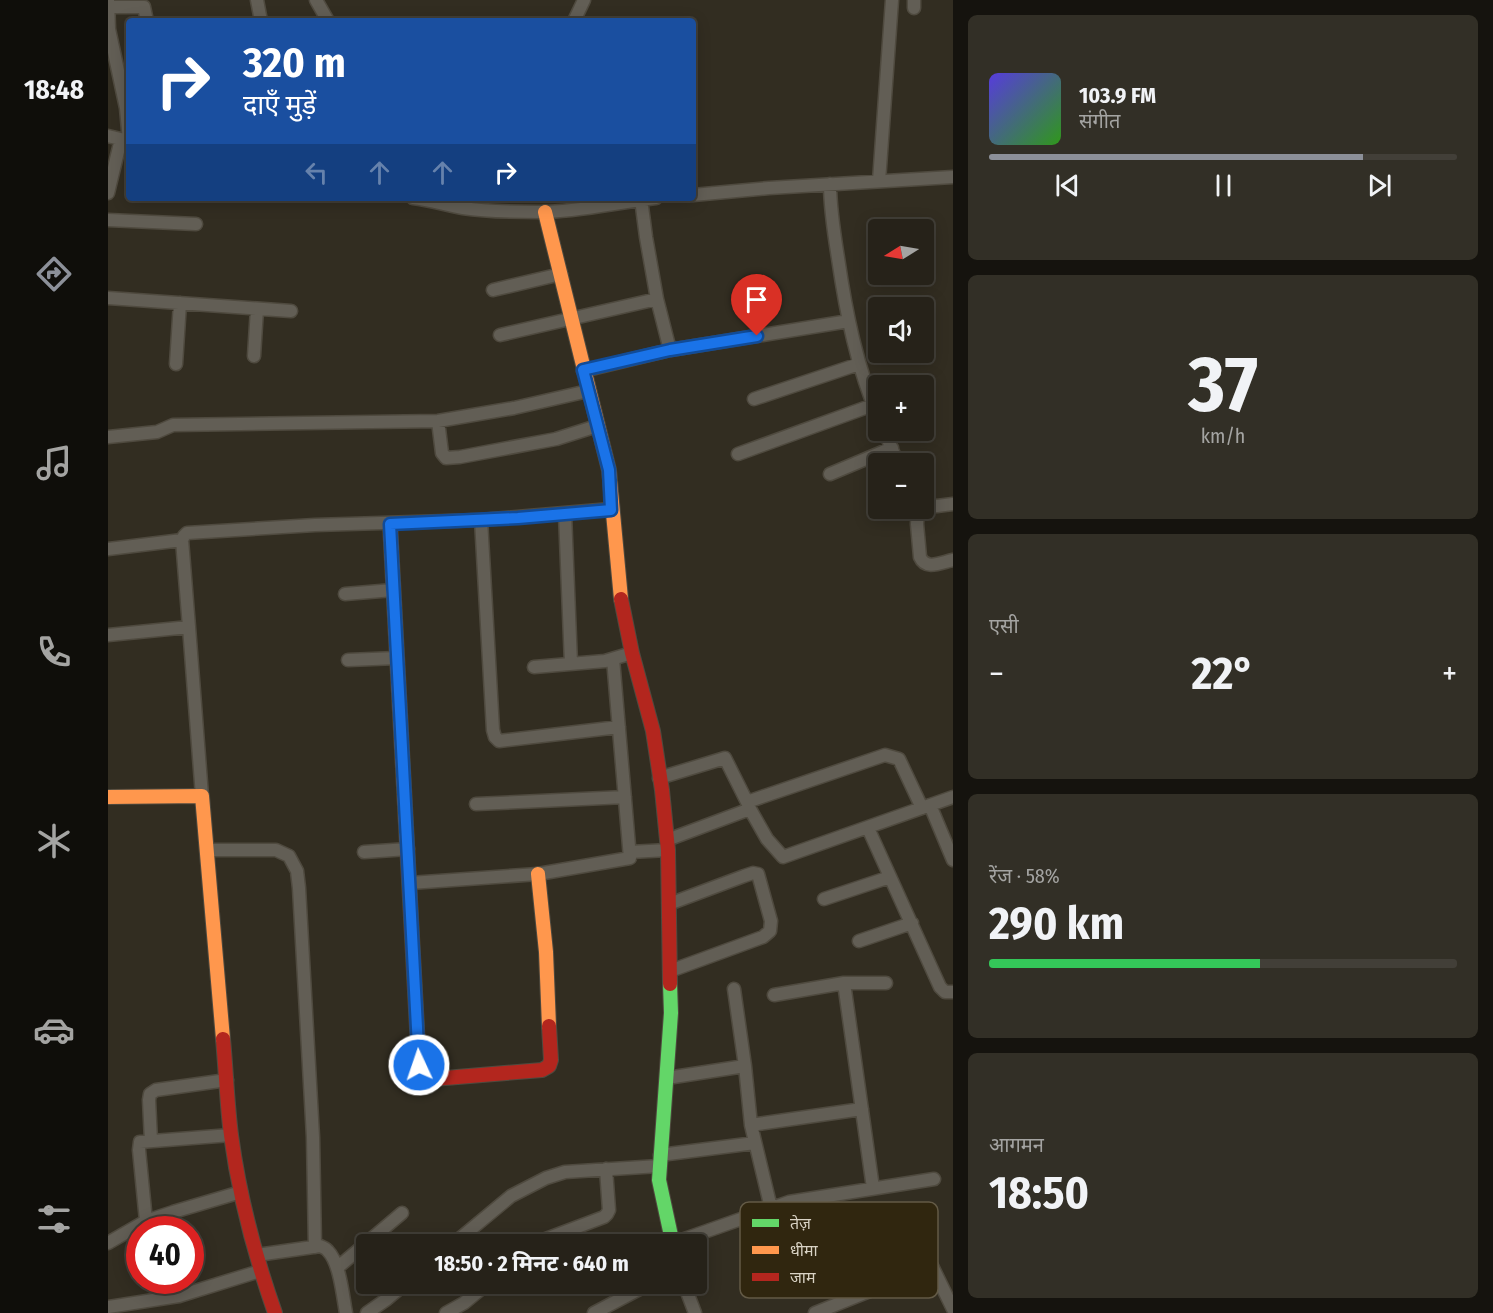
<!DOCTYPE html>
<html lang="hi">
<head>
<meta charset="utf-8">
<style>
	body { margin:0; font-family:"Fira Sans Condensed","Noto Sans Devanagari",sans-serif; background:#322f26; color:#f1f3f6; height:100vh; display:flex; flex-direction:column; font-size:22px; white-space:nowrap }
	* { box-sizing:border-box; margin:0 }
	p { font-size:20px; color:#a4a4a2 }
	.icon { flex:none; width:33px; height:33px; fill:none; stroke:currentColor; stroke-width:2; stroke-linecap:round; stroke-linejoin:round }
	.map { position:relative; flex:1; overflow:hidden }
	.panel { display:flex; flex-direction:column; gap:15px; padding:15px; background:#15130e; width:540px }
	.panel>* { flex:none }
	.guide { position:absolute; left:18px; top:18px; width:570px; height:183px; border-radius:6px; box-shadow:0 3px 15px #0003,0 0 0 2px #423f38; background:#1a4fa0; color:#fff; overflow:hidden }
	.needle { width:39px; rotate:259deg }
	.buttons { position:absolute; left:760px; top:219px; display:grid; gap:12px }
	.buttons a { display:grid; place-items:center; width:66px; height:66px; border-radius:6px; background:#262219; box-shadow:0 3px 15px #0003,0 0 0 2px #423f38; font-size:30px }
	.speed { position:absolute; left:18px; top:1216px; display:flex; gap:12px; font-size:30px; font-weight:700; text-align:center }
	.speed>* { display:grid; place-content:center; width:78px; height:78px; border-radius:50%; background:#262219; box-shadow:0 3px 15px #0003,0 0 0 2px #423f38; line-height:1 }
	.speed .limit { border:9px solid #d22; background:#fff; color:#111 }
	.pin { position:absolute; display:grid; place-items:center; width:51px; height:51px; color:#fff; margin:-62px -26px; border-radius:50% 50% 50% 0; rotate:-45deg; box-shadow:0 0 6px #0007 }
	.pin .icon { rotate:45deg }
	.me { position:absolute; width:66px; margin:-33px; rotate:357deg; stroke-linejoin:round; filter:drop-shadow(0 0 4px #0008) }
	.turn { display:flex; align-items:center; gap:21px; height:126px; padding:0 18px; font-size:27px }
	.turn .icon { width:78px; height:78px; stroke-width:2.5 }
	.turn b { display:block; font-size:42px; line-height:51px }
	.lanes { display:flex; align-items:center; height:57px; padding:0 18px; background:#0003; justify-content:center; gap:30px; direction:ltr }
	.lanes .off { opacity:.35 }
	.big { font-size:45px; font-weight:700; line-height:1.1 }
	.panel .card { flex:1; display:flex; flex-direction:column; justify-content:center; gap:9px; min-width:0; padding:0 21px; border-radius:9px; background:#322f26 }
	.panel .dial { align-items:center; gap:0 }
	.dial b { font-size:78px; line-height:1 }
	.song { display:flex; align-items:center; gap:18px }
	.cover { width:72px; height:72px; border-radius:9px; background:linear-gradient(135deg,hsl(250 70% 55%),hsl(110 70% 35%)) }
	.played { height:6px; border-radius:3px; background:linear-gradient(90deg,#8c9099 80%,#423f38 80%) }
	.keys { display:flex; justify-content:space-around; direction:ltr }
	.heat { display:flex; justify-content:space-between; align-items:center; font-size:33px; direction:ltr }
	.charge { height:9px; border-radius:4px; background:linear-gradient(90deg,#34c759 58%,#423f38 0) }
	.trip { position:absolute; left:248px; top:1234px; width:351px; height:60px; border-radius:6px; background:#262219; box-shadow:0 3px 15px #0003,0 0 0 2px #423f38; font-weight:700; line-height:60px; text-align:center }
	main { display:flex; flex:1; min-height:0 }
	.dock { display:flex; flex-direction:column; width:108px; justify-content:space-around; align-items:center; background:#0f0e0a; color:#a4a4a2 }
	.dock .icon { width:42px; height:42px }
	.dock .on { color:#8c9099 }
	.dock b { font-size:27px; color:#f1f3f6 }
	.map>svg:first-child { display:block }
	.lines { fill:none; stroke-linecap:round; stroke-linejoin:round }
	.street-casing { stroke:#4f4a3f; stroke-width:15 }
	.fast-casing { stroke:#4f4a3f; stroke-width:16 }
	.slow-casing { stroke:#4f4a3f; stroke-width:16 }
	.jam-casing { stroke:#4f4a3f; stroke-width:16 }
	.street { stroke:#625e55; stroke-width:12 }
	.fast { stroke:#63d668; stroke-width:14 }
	.slow { stroke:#ff974d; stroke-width:14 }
	.jam { stroke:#b3261e; stroke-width:14 }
	.route-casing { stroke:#114b97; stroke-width:15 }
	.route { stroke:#1a73e8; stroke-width:10 }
	.key { fill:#30260f; stroke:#635a46; stroke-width:1.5 }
	.key-label { font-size:16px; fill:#d9d3c5 }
</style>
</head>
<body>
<main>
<nav class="dock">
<b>18:48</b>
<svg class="icon on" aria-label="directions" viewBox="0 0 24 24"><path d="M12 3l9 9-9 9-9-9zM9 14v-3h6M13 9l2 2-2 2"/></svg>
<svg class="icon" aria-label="music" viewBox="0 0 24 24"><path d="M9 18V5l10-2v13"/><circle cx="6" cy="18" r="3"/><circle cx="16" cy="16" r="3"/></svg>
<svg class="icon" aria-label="phone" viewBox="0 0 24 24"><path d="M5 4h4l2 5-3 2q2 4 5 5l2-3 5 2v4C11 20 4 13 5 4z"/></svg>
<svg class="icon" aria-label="climate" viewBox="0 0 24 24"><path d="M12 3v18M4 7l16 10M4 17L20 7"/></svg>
<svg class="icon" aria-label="car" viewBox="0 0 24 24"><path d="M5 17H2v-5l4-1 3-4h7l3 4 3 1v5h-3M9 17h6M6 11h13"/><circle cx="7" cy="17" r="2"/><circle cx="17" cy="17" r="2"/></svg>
<svg class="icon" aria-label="filters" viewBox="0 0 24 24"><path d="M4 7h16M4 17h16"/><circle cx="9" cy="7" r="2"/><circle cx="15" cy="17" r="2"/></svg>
</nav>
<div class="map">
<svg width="845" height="1313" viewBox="0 0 845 1313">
	<rect width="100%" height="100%" fill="#322d21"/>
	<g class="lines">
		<!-- street casing -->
		<g class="street-casing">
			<path id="street" d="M149,0L153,21
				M208,0L220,21
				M0,7H36L39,21
				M806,8V0
				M466,21L476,0
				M0,136L21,141L18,108L1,29L0,0
				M771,181L784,0
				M722,184C722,209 726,233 730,258C738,313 749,368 771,419
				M0,193L13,139
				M585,195L661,188L845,177
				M305,198C322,200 338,205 355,208C381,212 408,212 433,212C472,212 510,202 548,198
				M533,199L538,237L549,299
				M0,220L88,224
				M385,290L453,274
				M0,298L183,311
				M392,335L549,299L562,350L475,371
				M562,350L741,321
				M146,356L149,309
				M68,364L72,303
				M646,399L751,364
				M330,421L334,453L338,458L352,457L448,439L489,426
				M776,430L790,464
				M0,437L49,432L65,425L330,421L406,408L480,391
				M630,454L765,405
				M722,474L784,448
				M816,505L829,506L845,504
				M810,508L809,524L812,557C818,571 834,562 845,560
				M457,514L463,664
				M373,520L385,730L387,737L391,741L511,727
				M0,549L74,540
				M237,594L285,590
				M81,627L94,796
				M0,635L81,627L74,540L76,536L79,533L207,525L373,520L503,509
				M240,660L289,658
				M426,667L497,661L524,653
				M551,778L617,758L639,802
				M368,804L517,797
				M822,805L845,860
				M642,809L639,802L777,755L791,759L814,808
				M760,828L832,987L837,992H845
				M559,840L642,809L659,839L675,857L845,797
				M99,850H168L181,856L189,871L191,888L205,1137L207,1247
				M256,852L300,849
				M522,852L560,850
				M302,883L430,874L522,858L505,659
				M716,899L782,877
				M561,904L636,876L645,873L650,874L663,921L662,931L655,937L562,971
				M751,941L804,923
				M626,989L637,1066
				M666,995L736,983
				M559,1078L637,1066L643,1125L754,1109
				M643,1125L663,1208
				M43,1141L41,1100L42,1094L48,1090L119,1080
				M552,1155L647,1143
				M765,1188L736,983H778
				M38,1221L31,1150L32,1142L123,1135
				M0,1243L38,1221L65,1212L133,1192
				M565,1243L681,1202L826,1179
				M344,1245L403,1196L438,1178L457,1172L551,1166
				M427,1245L435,1240L496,1217L499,1214L501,1210L498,1169
				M149,1255L212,1246C216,1248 218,1248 220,1251C232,1263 235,1297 238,1313
				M229,1268L294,1213
				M576,1284L587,1313
				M0,1307L71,1296L152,1271
				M259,1313L279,1299L297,1284
				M338,1313L356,1303L379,1284
				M486,1313L541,1284
				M707,1313L824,1266L845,1309"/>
		</g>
		<!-- fast casing -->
		<g class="fast-casing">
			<path id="fast" d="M562,984L563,1013L551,1180L565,1245"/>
		</g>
		<!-- slow casing -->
		<g class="slow-casing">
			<path id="slow" d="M437,212L501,470L513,599
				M282,524L299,844
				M0,797L94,796L115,1039
				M430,874L438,952L441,1026"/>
		</g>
		<!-- jam casing -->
		<g class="jam-casing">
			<path id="jam" d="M513,599L524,653L545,731L554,790L560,850L562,984
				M299,844L311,1065C313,1075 315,1078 325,1079L434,1070L441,1066L443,1060L441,1026
				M115,1039C118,1071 119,1103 123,1135C131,1195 147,1256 167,1313"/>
		</g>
		<!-- street -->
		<use href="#street" class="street"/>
		<!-- fast -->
		<use href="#fast" class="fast"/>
		<!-- slow -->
		<use href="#slow" class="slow"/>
		<!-- jam -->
		<use href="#jam" class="jam"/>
	</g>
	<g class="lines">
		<!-- route casing -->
		<g class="route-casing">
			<path id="route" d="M311,1065L282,524L410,518L503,510L501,470L475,370L562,350L649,336"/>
		</g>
		<!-- route -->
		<use href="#route" class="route"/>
	</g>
	<!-- legend -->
	<rect x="632" y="1202" width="198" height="96" rx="9" class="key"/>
	<rect x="644" y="1219" width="27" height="8" fill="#63d668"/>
	<rect x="644" y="1246" width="27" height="8" fill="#ff974d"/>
	<rect x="644" y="1273" width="27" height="8" fill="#b3261e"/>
	<g class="key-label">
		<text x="682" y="1229">तेज़</text>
		<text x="682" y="1256">धीमा</text>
		<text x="682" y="1283">जाम</text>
	</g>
</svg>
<div class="buttons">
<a><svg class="needle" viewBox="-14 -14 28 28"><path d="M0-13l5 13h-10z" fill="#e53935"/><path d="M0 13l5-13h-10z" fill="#a4a4a2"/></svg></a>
<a><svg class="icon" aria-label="sound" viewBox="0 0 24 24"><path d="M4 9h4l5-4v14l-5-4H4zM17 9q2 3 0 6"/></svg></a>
<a>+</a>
<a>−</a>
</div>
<div class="speed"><div class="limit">40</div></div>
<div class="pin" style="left:649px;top:336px;background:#d93025"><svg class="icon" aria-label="arrive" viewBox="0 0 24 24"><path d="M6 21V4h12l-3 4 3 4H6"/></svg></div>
<svg class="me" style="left:311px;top:1065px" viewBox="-20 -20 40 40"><circle r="17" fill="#1a73e8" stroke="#fff" stroke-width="3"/><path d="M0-11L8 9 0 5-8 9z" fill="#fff"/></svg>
<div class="trip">18:50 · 2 मिनट · 640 m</div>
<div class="guide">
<div class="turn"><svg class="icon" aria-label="right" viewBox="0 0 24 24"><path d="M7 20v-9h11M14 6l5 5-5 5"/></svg><div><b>320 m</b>दाएँ मुड़ें</div></div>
<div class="lanes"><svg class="icon off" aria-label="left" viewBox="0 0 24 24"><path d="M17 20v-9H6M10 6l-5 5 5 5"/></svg><svg class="icon off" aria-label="ahead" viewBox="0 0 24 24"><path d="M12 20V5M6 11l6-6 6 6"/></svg><svg class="icon off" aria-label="ahead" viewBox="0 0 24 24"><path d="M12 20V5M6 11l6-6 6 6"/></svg><svg class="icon" aria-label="right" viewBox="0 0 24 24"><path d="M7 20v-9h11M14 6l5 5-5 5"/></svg></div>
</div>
</div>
<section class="panel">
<div class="card">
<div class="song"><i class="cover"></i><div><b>103.9 FM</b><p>संगीत</p></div></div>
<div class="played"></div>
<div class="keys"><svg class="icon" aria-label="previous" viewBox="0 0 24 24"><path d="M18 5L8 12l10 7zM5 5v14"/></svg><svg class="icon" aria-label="pause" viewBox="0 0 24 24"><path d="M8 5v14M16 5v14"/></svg><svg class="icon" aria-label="next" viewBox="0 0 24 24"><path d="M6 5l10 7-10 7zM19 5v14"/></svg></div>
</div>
<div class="card dial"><b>37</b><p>km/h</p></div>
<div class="card"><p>एसी</p>
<div class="heat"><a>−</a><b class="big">22°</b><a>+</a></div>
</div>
<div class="card"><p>रेंज · 58%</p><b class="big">290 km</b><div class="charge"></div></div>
<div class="card"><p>आगमन</p><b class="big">18:50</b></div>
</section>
</main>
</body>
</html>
